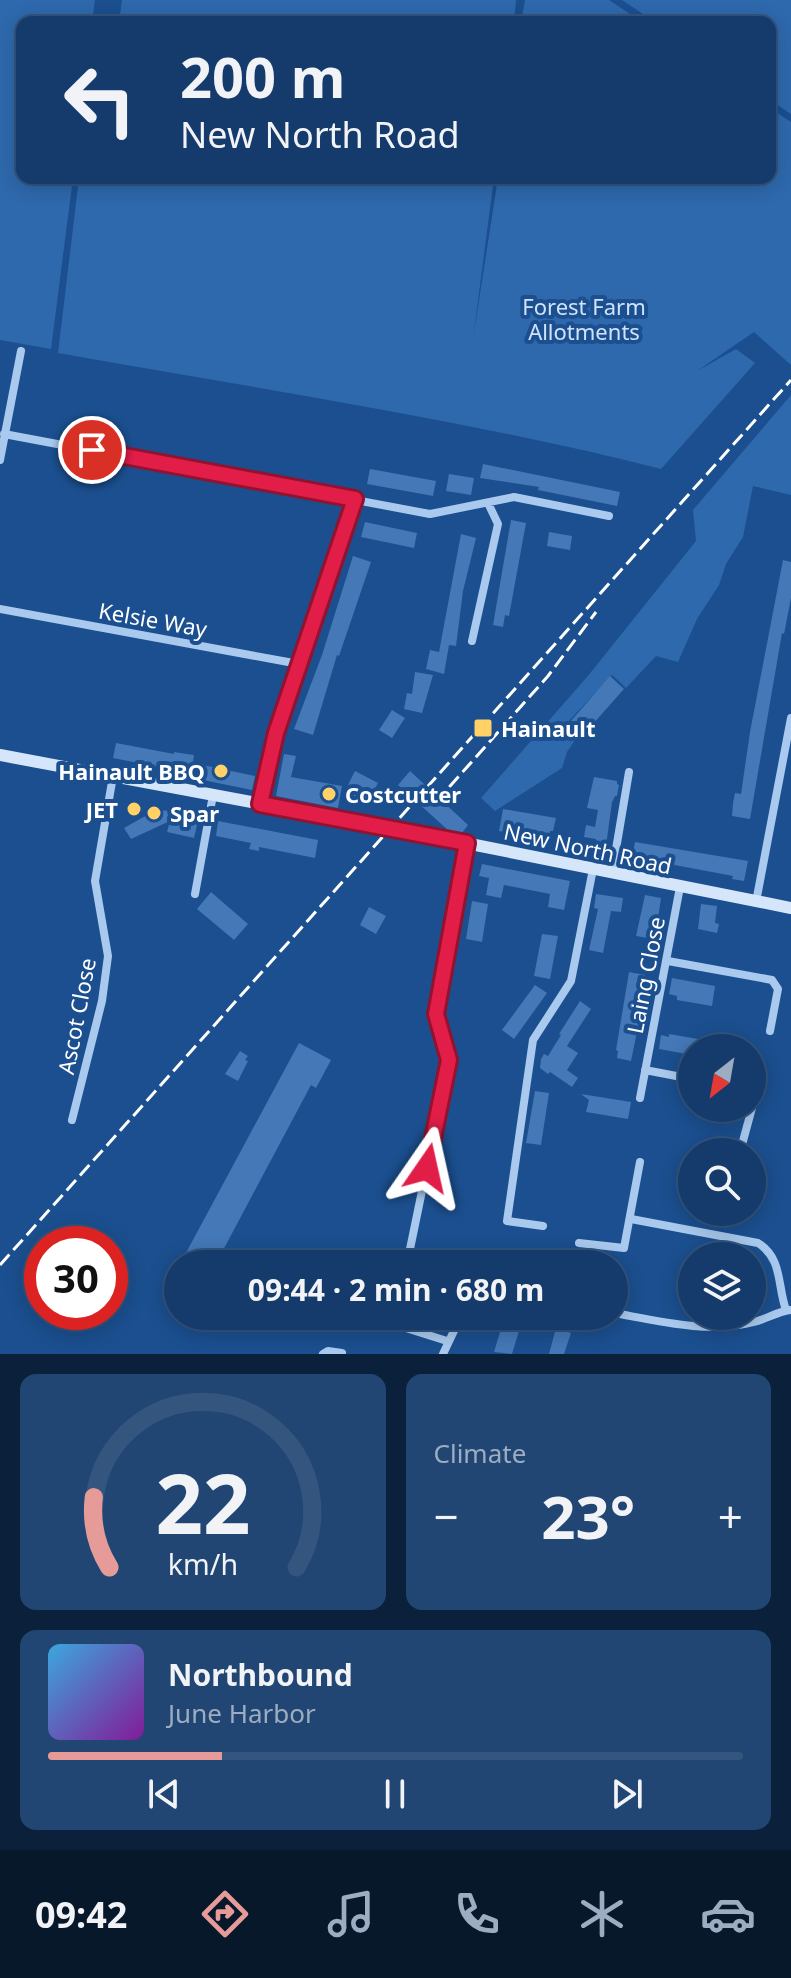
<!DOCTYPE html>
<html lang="en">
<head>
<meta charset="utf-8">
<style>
	body { margin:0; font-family:"Noto Sans",sans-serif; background:#214673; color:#f1f3f6; height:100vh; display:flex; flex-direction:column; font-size:30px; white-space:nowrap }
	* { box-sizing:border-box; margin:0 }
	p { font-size:26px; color:#9dadc1 }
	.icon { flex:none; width:44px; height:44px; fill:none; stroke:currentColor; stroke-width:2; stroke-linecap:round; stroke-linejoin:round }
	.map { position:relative; height:1354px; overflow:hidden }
	.drawer { display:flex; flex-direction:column; gap:20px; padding:20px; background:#0b203b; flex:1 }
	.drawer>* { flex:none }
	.top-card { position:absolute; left:16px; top:16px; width:760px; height:168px; border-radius:16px; box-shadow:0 4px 20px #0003,0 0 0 2px #33557e; background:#143b6b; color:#f1f3f6; overflow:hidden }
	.needle { width:52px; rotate:211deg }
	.tools { position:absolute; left:678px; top:1034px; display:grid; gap:16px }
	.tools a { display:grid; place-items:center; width:88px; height:88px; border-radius:50%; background:#143b6b; box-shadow:0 4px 20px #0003,0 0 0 2px #33557e; font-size:40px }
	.speed { position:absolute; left:24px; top:1226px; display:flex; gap:16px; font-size:40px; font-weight:700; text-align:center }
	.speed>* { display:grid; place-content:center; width:104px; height:104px; border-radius:50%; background:#143b6b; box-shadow:0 4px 20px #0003,0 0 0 2px #33557e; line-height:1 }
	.speed .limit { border:12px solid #d22; background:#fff; color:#111 }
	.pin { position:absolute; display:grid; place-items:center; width:68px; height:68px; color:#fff; margin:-34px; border:4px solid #fff; border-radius:50%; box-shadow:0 2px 8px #0007 }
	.me { position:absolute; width:88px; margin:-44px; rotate:11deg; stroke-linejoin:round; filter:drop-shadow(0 0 6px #0008) }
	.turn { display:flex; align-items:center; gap:28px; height:168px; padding:0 32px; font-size:36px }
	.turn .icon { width:104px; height:104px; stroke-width:2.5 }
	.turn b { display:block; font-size:56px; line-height:68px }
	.big { font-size:60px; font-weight:700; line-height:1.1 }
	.drawer .tile { flex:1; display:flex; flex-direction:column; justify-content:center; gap:12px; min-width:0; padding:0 28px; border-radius:16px; background:#214673 }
	.drawer .dial { align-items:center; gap:0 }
	.dial svg { height:208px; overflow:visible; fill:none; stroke:#33557e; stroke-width:7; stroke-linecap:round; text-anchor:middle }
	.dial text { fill:#f1f3f6; stroke:none }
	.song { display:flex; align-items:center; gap:24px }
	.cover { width:96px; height:96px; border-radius:12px; background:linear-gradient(135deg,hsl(200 70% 55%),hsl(290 70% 35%)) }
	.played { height:8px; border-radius:4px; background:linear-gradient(90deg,#e69b98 25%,#33557e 25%) }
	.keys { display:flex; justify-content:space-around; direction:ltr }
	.heat { display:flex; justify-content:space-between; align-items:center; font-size:44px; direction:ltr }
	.drawer .tiles { flex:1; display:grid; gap:20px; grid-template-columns:1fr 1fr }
	.tile:last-child { grid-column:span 2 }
	.trip { position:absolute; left:164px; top:1250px; width:464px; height:80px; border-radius:40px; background:#143b6b; box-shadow:0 4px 20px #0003,0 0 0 2px #33557e; font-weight:700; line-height:80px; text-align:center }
	.tabs { display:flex; height:128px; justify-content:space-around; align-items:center; background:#08182b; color:#9dadc1 }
	.tabs .icon { width:56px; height:56px }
	.tabs .current { color:#e69b98 }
	.tabs b { font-size:36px; color:#f1f3f6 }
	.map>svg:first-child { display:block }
	.green { fill:#2e69ad }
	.building { fill:#4478b7 }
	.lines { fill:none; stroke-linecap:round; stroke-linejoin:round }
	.street { stroke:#a9c9ee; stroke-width:8 }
	.secondary { stroke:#d6e6fa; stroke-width:12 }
	.rail { stroke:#fff; stroke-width:3; stroke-dasharray:14 6; stroke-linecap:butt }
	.route-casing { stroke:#92132f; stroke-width:20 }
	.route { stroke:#e11d48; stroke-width:14 }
	.poi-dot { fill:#ffd166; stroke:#1b4f8f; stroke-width:3 }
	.labels { text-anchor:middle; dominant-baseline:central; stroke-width:8; stroke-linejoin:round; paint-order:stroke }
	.park-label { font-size:22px; fill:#cfe3fa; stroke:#1b4f8f }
	.street-label { font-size:22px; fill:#fff; stroke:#1b4f8f }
	.poi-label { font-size:22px; font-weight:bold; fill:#fff; stroke:#1b4f8f; text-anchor:start }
</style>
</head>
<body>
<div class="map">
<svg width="791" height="1354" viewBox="0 0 791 1354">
	<rect width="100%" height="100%" fill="#1b4f8f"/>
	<!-- green -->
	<path class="green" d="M0,0H95L92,22H22V178H73L51,349L0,340Z
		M122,0H516L514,22H119Z
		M525,0H609L642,22H521Z
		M622,0H791V114L770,100V22H655Z
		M770,108L791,122V365L754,332L697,371L736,349L755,363L661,469C463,419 259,389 58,353L79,178H494L473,339L498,178H770Z
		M791,395V495L753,486L743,537L726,564L719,585L697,619L678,662L656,656L626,688L612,675L568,722L579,734L567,752L562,768L495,811L481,798L587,677L696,541L693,510Z"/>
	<!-- building -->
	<path class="building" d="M483,464L620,492L617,506L538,490L539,487L480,478Z
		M370,469L436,481L433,496L367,484Z
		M449,474L474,478L471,495L446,491Z
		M511,520L526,523L509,616L505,615L503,627L493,625Z
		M365,522L417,533L414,548L361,537Z
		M549,532L572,536L570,550L547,546Z
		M461,534L476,538L463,591L456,646L449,645L444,674L426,669L430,650L439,652Z
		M353,556L371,562L339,656L337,655L313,735L294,729L322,655Z
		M783,560L791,562V598L784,634L782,633L750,819L732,816L733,803L735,793L741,794L750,732Z
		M415,672L433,675L422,713L404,709L407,693L412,694Z
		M610,676L624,689L584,734L570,722Z
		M392,710L405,718L392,738L379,730Z
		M116,743L174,754V752L194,755L193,763L255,776L252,790L193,778L194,774L113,758Z
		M284,754L296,756L291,777L342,786L338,808L276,796Z
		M355,771L378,783L367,803L345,791Z
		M410,771L468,825L462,833L449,831L398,785Z
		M594,777L617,781V784L619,785L617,796H615L612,802L606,846L596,844V839L584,837L586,825L595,827L598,810L587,808Z
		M503,809L556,818L553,831H550L549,840L499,831Z
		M156,810L189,812L187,814L199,816L194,838L167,832L170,821L131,839L124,828Z
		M218,821L318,840L315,858L259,847V851L249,849L251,843L216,836Z
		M635,842L748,861L744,881L732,879L733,876L632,857Z
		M482,864L570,881L564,910L548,907L550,894L504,885L501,898L486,895L489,878L479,876Z
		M211,892L248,924L234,940L197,909Z
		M596,894L623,898L621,912L611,911L603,953L589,950L598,909L594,908Z
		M645,895L661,898L655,939L636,936Z
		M472,901L488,904L482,942L466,939Z
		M701,904L717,906L715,923L719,924L717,933L698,929Z
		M369,907L386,916L376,934L360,925Z
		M542,934L558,936L550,979L534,976Z
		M629,972L645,975L642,993H645L631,1061L617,1058L618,1051L616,1050Z
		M672,978L715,986L712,1006L677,1000V996L669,994Z
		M535,985L547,993L514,1039L502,1030Z
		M580,1001L591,1009L567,1046L578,1053L567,1070L578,1078L572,1087L550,1072L548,1074L540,1068L541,1059L544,1054L548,1056L561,1035L559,1034Z
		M669,1034L704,1040L703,1048H692V1055L659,1049L661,1035L669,1037Z
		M299,1043L331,1060L316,1088L311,1085L220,1256L224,1258L221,1264H180Z
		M240,1051L248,1056L245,1060L248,1061L238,1081L225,1074Z
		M535,1091L549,1093L541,1145L526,1143Z
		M581,1094L631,1102L628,1119L586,1112L589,1100Z
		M504,1319L521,1324L512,1354L494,1352Z
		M556,1328L571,1333L564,1354H549Z"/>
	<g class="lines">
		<!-- street -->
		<path class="street" d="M4,434L430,514L514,497L609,516
			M0,460L21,351
			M0,609L299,664
			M472,641L498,524L488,503
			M260,804L271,747L355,499
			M612,873L629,772
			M195,894L213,795
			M756,902L791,718
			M668,961L772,980L778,989L770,1031
			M645,1070L692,1079
			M752,1095L754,1098L752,1106
			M640,1098L680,887
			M72,1120L102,1001L108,956L95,881L113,776
			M740,1152L752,1108
			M631,1219L758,1243C783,1259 777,1285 786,1310
			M543,1226L507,1221L533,1040L571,981L593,869
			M579,1243L624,1248L640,1162
			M410,1249L449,1060L436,1014L467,843
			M614,1313C658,1321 709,1334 754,1322C766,1319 777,1312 790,1310
			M368,1316L447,1341
			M323,1354L328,1351L342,1353
			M443,1354L461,1316"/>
		<!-- secondary -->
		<path class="secondary" d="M0,755L395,829L791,908"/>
		<!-- rail -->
		<path class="rail" d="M436,802L548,676L596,612
			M0,1265L791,380"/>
	</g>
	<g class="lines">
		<!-- route casing -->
		<g class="route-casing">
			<path id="route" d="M92,450L355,499L276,733L260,804L467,843L436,1014L449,1060L427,1168"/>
		</g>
		<!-- route -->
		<use href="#route" class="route"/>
	</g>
	<!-- markers -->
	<g class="poi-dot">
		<rect x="473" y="718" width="20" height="20" rx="4"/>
		<circle cx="221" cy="771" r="8"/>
		<circle cx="329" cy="794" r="8"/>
		<circle cx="134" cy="809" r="8"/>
		<circle cx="154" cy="813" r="8"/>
	</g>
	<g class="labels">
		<!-- park labels -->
		<g class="park-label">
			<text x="584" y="306">Forest Farm<tspan x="584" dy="25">Allotments</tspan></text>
		</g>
		<!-- street labels -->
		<g class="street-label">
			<text transform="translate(153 619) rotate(10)">Kelsie Way</text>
			<text transform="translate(588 848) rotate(12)">New North Road</text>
			<text transform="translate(645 975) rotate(-79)">Laing Close</text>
			<text transform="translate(76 1016) rotate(-79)">Ascot Close</text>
		</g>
		<!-- poi labels -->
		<g class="poi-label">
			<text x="501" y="728">Hainault</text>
			<text x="205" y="771" text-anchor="end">Hainault BBQ</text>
			<text x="345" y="794">Costcutter</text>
			<text x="118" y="809" text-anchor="end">JET</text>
			<text x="170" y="813">Spar</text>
		</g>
	</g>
</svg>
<div class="tools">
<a><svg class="needle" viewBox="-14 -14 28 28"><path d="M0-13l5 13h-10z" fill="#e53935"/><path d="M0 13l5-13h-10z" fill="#9dadc1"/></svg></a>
<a><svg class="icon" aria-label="search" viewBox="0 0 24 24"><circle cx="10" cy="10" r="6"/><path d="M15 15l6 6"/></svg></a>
<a><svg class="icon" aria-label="layers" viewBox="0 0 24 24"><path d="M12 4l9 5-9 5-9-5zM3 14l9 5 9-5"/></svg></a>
</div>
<div class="speed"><div class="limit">30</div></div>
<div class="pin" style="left:92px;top:450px;background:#d93025"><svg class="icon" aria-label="arrive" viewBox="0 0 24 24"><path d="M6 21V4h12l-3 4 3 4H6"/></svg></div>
<svg class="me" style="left:427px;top:1168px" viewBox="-20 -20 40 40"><path d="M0-17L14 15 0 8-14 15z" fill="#e11d48" stroke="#fff" stroke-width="4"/></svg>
<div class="trip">09:44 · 2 min · 680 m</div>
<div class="top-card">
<div class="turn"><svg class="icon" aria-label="left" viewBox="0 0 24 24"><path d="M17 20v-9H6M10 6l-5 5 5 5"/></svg><div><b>200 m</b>New North Road</div></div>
</div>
</div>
<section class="drawer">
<div class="tiles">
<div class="tile dial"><svg viewBox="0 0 100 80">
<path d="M14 69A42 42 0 1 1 86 69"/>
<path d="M14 69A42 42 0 0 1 8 42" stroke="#e69b98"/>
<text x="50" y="56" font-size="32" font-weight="700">22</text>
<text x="50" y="72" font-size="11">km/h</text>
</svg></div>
<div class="tile"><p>Climate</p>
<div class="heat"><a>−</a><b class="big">23°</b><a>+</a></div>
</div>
<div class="tile">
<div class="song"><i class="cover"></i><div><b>Northbound</b><p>June Harbor</p></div></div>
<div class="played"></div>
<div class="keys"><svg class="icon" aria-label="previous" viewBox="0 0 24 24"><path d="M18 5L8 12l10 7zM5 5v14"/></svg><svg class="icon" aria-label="pause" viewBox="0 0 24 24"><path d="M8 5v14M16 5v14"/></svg><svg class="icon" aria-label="next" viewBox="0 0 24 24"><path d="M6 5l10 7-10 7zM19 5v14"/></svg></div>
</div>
</div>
</section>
<nav class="tabs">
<b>09:42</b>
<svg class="icon current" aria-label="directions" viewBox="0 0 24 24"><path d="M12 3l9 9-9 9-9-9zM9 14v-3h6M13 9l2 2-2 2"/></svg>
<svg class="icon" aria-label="music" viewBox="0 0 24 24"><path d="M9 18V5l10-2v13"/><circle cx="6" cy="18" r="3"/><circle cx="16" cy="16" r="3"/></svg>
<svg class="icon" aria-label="phone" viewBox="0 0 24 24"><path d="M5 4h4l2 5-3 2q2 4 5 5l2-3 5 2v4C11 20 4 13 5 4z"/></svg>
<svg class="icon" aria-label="climate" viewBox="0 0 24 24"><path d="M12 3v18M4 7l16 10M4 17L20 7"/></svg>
<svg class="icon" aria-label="car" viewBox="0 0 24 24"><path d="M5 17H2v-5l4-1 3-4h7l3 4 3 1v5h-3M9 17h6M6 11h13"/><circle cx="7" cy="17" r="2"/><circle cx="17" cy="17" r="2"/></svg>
</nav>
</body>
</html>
